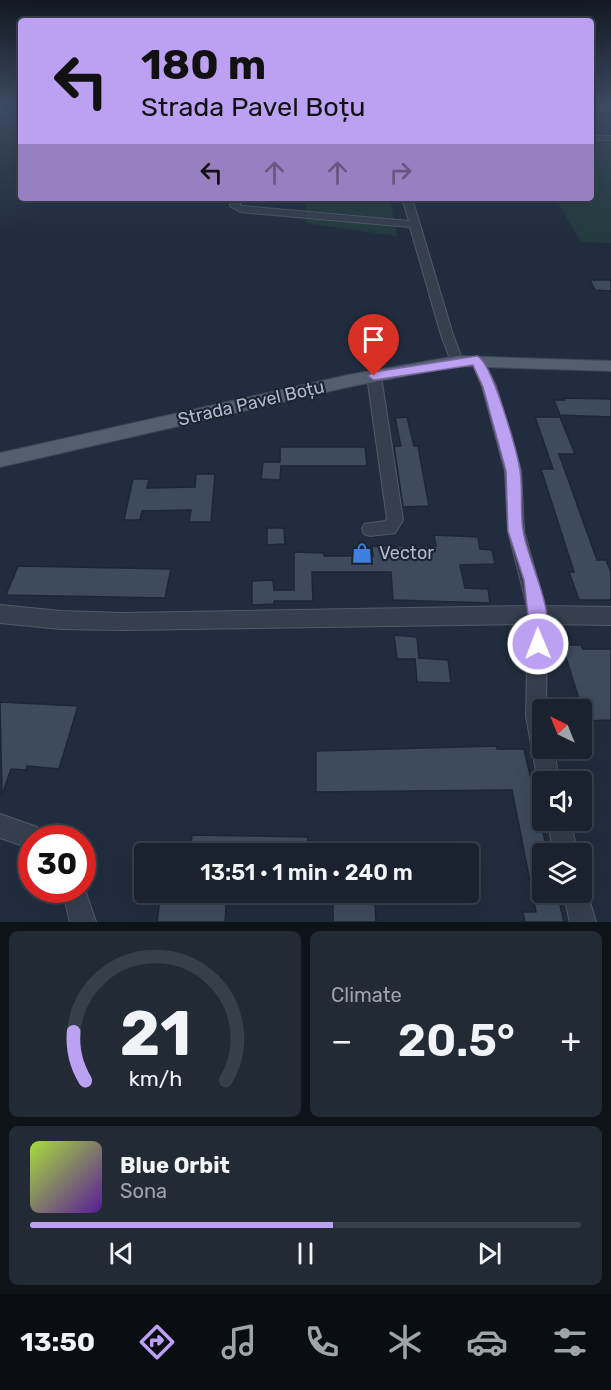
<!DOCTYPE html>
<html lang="en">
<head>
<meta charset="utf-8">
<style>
	body { margin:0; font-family:Rubik,sans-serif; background:#222a36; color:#f1f3f6; height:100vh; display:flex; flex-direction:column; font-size:22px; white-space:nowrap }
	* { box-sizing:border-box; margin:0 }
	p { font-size:20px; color:#9fa4aa }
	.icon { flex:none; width:33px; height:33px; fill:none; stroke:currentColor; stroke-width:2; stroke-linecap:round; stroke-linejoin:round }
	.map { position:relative; height:922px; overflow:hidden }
	.sheet { display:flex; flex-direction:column; gap:9px; padding:9px; background:#0e1319; flex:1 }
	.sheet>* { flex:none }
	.banner { position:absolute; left:18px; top:18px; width:576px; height:183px; border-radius:6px; box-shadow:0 6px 24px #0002,0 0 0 2px #373f4a; background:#bca0f2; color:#111; overflow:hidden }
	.needle { width:39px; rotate:317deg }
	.fabs { position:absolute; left:532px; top:699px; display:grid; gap:12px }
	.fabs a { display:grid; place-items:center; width:60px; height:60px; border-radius:6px; background:#19222e; box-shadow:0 6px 24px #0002,0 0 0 2px #373f4a; font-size:30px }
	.speed { position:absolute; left:18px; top:825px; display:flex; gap:12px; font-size:30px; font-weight:700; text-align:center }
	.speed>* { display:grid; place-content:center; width:78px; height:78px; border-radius:50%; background:#19222e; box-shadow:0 6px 24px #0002,0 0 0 2px #373f4a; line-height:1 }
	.speed .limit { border:9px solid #d22; background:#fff; color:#111 }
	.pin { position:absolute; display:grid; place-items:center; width:51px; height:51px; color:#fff; margin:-62px -26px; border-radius:50% 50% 50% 0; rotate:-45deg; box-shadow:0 0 6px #0007 }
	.pin .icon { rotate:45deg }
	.me { position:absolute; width:66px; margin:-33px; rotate:359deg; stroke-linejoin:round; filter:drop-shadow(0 0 4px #0008) }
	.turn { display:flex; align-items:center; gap:21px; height:126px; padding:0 24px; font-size:27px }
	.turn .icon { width:78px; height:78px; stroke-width:2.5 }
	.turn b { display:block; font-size:42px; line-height:51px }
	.lanes { display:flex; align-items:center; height:57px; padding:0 24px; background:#0003; justify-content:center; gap:30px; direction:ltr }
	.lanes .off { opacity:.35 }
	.big { font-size:45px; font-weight:600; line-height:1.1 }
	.sheet .widget { flex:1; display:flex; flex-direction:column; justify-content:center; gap:9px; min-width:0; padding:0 21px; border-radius:9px; background:#222a36 }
	.sheet .dial { align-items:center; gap:0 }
	.dial svg { height:156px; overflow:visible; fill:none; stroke:#373f4a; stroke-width:7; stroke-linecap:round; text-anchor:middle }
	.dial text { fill:#f1f3f6; stroke:none }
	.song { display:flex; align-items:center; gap:18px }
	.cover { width:72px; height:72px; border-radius:9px; background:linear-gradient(135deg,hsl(80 70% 55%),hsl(270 70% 35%)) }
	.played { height:6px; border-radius:3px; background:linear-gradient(90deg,#bca0f2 55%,#373f4a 55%) }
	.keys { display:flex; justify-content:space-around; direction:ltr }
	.heat { display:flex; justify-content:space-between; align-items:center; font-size:33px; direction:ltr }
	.sheet .tiles { flex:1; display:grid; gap:9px; grid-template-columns:1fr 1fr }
	.widget:last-child { grid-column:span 2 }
	.trip { position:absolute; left:134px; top:843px; width:345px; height:60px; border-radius:6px; background:#19222e; box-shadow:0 6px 24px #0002,0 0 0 2px #373f4a; font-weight:600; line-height:60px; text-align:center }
	.tabs { display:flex; height:96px; justify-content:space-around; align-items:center; background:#0a0e12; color:#9fa4aa }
	.tabs .icon { width:42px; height:42px }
	.tabs .on { color:#bca0f2 }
	.tabs b { font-size:27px; color:#f1f3f6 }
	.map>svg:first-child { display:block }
	.green { fill:#233b3f }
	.building { fill:#3d4b5d; stroke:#1d2635; stroke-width:1.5 }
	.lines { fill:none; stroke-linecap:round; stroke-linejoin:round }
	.minor-casing { stroke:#515a69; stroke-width:2 }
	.major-casing { stroke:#3f4857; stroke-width:2 }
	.minor { fill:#353f4e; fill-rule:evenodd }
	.major { fill:#535e6e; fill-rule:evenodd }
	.route { fill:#bca0f2; stroke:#7a689d; stroke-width:1.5 }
	.labels { text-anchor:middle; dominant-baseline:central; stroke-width:4.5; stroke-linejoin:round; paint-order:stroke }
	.street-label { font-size:18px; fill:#b1bac9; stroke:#1b2433 }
	.poi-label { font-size:18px; fill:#b1bac9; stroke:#1b2433; text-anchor:start }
</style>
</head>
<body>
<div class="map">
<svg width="611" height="922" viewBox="0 0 611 922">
	<rect width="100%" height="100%" fill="#212d3e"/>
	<!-- green -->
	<path class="green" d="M591,142H611V243L581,242L555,198H591Z
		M306,198H390L397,236L305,223Z"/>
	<!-- building -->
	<path class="building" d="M590,280H611V291L595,290Z
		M564,398L611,399V417L560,415L554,400H565Z
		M407,417L414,446H418L429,506L403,507L394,446H401L395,418Z
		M535,417H560L575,454H559L597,560H606L611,572V600H579L569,572H574L541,469H553Z
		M280,447H365L367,466H281L280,480L261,479L263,462H280Z
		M196,474H215L211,522H189L191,510L142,511L140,520H124L133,479H149L147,488L195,487Z
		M267,528H284L285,544L267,545Z
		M434,535L478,537L480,549L492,550L495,564L460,565L465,588L488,589L490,603L393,600L391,572H312L313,601H274V604L252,605V581L273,580L274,590H294V552L324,553V556H373L372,546H436Z
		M18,566L171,569L165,598L6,595Z
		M394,635L417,637L419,658L448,660L451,683L417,682L415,659H397Z
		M562,645H581L583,649H611V720L586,721Z
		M0,702L78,706L59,769L27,766L26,770L11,769L2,795Z
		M497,746V749H524L548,854H543V892H557L564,922H525L523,912H536L512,790L316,792V751Z
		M192,835L308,837V854H190Z
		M189,892H227L225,922H157L160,899L188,898Z
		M333,903L375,904L376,922H333Z"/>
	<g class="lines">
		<!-- minor casing -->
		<g class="minor-casing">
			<path id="minor" d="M591,106H611V109L591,108Z
				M591,136H611V140H591Z
				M231,198H241L240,205L242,206L409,221L402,198H412L453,335L463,361L462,364H452L441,335L410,227L240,212L230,206Z
				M477,356L483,360L496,386L521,471L524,531L545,606L611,607V625L547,624L546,710H543V748H553L560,782H543V791L538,782L526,716L528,624L123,630L61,629L0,623V605L61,611L123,613L527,606L508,531L505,471L482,386L471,360Z
				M374,372L381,376L403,520L395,533L370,536L364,534L362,529L364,524L385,521L387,519L367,376Z
				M0,814L37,827L45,838H32V849L0,838Z
				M547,820H570L578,854H554Z
				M82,881L96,922H70L62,890H82Z
				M582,883L587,892L596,922H570L563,892H582Z"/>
		</g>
		<!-- major casing -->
		<g class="major-casing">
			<path id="major" d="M457,356L611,361V371L457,366L348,387L0,467V453L348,375Z"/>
		</g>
		<!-- minor -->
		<use href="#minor" class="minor"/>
		<!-- major -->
		<use href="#major" class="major"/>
	</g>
	<!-- sky -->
	<linearGradient id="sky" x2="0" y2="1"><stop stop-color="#121922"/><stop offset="0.45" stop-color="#3d4c63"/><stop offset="1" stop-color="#3d4c63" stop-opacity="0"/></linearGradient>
	<rect width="611" height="235" fill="url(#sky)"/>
	<!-- route -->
	<path class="route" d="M477,356C492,361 517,452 520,470C523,490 520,510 523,530C528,564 559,615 544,650L538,653L532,650L524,580L508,531L506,471L483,387L473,365L374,380L368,376L374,372Z"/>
	<!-- icons -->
	<defs>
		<g id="shop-bare" transform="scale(1.62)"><path d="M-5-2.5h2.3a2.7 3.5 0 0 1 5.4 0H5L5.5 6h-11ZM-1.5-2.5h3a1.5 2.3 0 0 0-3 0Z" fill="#3f7fe0" stroke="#1b2433" stroke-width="2.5" paint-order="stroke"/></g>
	</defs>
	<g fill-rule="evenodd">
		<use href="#shop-bare" x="362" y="553"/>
	</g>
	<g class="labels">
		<!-- street labels -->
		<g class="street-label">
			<text transform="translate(251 403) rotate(-13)">Strada Pavel Boțu</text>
		</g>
		<!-- poi labels -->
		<g class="poi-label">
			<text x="379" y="553">Vector</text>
		</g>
	</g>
</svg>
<div class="fabs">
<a><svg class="needle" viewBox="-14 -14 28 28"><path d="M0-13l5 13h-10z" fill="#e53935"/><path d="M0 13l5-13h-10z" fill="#9fa4aa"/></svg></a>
<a><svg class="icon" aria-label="sound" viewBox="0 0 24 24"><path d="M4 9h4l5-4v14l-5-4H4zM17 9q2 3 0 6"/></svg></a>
<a><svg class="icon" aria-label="layers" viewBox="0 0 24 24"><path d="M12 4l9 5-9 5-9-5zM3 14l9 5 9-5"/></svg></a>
</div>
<div class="speed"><div class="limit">30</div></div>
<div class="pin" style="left:374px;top:376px;background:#d93025"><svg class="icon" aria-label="arrive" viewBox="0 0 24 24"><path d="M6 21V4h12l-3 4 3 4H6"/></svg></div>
<svg class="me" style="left:538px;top:644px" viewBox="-20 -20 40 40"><circle r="17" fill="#bca0f2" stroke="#fff" stroke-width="3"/><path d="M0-11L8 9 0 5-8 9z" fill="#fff"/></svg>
<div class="trip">13:51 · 1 min · 240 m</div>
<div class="banner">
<div class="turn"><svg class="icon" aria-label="left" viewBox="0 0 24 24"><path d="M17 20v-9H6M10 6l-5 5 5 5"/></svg><div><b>180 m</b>Strada Pavel Boțu</div></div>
<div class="lanes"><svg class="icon" aria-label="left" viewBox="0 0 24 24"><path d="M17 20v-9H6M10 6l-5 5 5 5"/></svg><svg class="icon off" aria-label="ahead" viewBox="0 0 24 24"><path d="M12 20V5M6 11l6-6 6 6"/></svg><svg class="icon off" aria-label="ahead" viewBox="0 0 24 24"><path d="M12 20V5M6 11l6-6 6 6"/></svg><svg class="icon off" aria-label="right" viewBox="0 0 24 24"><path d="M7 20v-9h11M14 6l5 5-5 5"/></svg></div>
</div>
</div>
<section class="sheet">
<div class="tiles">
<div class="widget dial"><svg viewBox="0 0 100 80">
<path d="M14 69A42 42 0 1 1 86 69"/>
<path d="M14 69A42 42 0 0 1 8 44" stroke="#bca0f2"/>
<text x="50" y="56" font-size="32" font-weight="700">21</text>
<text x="50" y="72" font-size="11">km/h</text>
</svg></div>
<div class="widget"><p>Climate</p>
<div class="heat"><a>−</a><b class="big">20.5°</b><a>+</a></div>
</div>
<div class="widget">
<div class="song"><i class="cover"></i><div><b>Blue Orbit</b><p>Sona</p></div></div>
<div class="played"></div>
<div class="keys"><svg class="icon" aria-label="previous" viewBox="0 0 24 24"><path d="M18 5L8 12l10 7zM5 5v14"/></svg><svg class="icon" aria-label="pause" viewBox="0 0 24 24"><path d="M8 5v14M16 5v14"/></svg><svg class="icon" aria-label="next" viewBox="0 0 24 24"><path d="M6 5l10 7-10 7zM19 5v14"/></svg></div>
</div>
</div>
</section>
<nav class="tabs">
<b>13:50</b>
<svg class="icon on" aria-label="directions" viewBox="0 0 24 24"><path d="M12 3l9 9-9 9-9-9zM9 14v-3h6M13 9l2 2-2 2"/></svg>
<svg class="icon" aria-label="music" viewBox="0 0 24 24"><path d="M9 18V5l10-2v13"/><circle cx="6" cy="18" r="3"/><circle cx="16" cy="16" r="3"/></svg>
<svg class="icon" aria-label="phone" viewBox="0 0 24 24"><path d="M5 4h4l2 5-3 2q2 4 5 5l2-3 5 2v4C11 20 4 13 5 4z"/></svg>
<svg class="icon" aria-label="climate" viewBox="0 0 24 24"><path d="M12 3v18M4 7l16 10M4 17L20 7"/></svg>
<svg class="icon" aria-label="car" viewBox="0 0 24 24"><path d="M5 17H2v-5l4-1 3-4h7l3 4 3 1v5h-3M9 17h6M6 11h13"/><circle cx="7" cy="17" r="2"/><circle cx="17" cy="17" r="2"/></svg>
<svg class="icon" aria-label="filters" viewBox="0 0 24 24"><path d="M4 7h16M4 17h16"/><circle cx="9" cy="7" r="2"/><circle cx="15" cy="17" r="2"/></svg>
</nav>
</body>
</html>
